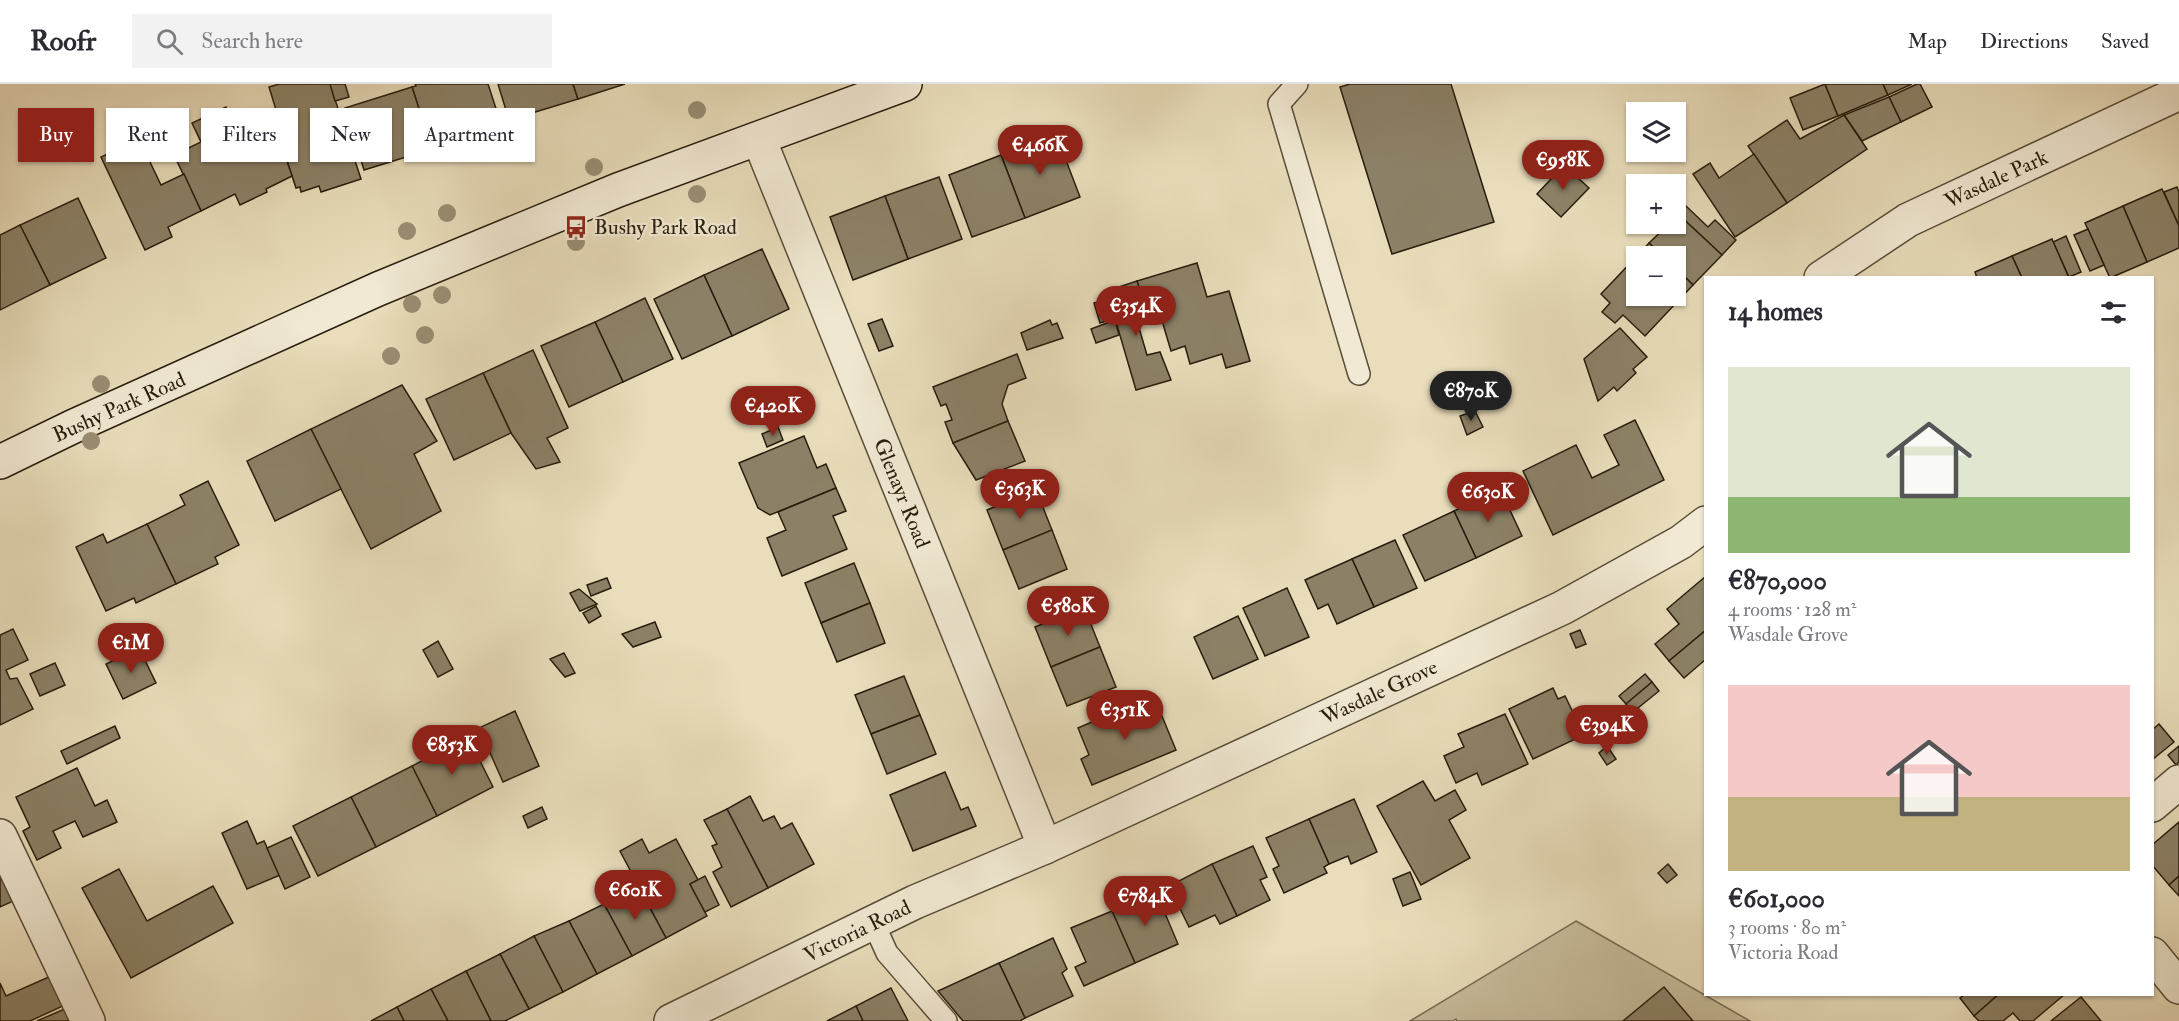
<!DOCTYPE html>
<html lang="en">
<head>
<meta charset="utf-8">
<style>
  body { margin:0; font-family:"IM FELL Double Pica",serif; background:#f2f2f3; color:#2b2b33; height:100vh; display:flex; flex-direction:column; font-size:22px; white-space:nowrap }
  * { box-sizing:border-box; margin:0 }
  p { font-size:20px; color:#7c7c81 }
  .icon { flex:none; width:33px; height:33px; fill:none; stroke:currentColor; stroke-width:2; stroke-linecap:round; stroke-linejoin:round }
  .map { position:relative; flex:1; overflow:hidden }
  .sheet { position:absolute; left:1704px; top:192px; width:450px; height:720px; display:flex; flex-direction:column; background:#fff; border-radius:0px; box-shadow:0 2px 4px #0004 }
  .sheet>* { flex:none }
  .banner { position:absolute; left:18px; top:24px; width:570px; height:54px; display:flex; gap:12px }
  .buttons { position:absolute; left:1626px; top:18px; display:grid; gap:12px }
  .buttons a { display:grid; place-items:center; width:60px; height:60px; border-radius:0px; background:#fff; box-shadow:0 2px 4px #0004; font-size:30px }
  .price { position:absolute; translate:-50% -51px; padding:0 14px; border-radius:21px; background:#8f2418; color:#fff; font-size:20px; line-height:39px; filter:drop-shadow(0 2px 3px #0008) }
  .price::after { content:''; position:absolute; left:50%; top:36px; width:18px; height:14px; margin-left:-9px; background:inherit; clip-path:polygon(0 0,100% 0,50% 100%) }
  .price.selected { background:#222; color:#fff }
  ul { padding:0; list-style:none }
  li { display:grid; align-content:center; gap:12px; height:318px; padding:0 24px }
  li span { display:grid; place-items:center; height:186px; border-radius:0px; color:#555 }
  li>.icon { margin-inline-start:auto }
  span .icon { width:108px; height:108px; fill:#fffc; stroke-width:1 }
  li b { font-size:26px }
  h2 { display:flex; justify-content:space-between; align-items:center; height:72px; padding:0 24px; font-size:26px }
  .chip { padding:0 21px; border-radius:0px; background:#fff; box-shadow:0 2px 4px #0004; font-size:21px; line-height:54px }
  .chip.selected { background:#8f2418; color:#fff }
  header { display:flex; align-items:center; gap:36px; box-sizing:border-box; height:84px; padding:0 30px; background:#fff; border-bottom:2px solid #e1e1e2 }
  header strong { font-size:28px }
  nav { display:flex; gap:33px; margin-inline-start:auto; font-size:21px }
  .search { width:420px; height:54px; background:#f2f2f3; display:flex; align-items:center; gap:15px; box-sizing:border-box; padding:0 21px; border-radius:0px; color:#7c7c81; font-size:22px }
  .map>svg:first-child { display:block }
  .green { fill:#c8bc9d; stroke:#786c55; stroke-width:1.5 }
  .building { fill:#8c8167; stroke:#281d0d; stroke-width:1.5 }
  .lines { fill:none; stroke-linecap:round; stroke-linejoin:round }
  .lane-casing { stroke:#584d38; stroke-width:24 }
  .street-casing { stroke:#584d38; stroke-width:36 }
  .secondary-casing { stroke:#281d0d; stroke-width:36 }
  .lane { stroke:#f1e9d3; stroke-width:21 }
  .street { stroke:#f1e9d3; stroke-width:33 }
  .secondary { stroke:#f1e9d3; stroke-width:33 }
  .tree { fill:#998e73 }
  .labels { text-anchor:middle; stroke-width:4.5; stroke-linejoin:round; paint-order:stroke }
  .street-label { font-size:21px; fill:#281d0d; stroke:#f1e9d3 }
  .poi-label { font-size:21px; fill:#281d0d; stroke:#f1e9d3; text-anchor:start }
</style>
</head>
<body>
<header>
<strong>Roofr</strong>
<div class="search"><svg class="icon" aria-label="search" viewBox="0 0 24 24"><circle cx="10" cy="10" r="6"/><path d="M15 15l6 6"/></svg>Search here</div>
<nav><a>Map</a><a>Directions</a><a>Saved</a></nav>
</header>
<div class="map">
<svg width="2179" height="937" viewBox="0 0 2179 937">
  <rect width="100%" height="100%" fill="#e9ddbb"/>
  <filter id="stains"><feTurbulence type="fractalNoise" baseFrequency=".00333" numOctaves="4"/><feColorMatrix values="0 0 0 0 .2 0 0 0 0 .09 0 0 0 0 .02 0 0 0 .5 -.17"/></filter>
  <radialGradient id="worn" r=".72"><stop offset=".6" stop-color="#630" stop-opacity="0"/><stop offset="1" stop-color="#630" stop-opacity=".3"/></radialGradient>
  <path class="green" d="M1576 837 1750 937H1457L1456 935 1453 937H1410Z"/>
  <g class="building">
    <path d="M279 0H330L361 95 321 108 319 102 301 108 300 103 296 104 275 40 280 39 269 3Z"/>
    <path d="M330 0H345L349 13 335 17Z"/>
    <path d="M415 0H488L502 43 432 65 412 3 416 2Z"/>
    <path d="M498 0H573L578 15 509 36Z"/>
    <path d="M573 0H625L578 15Z"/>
    <path d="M1350 0H1451L1494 138 1392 170 1340 3Z"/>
    <path d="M1825 0 1838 32 1803 46 1790 14Z"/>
    <path d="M1825 0H1883L1888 11 1838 32Z"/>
    <path d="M1883 0H1912L1888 11Z"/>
    <path d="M1917 0H1920L1932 23 1901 38 1889 13Z"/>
    <path d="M412 3 432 65 364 86 345 24Z"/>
    <path d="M1889 13 1901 38 1862 57 1844 31Z"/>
    <path d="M226 23 246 63 277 48 292 92 266 105 267 108 240 121 235 110 201 127 174 71 201 58 192 39Z"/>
    <path d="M1844 31 1867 65 1787 119 1748 62 1787 36 1800 55Z"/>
    <path d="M1056 50 1080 113 1025 134 1001 71Z"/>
    <path d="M139 55 161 101 184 90 201 127 168 143 172 153 145 166 101 73Z"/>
    <path d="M1754 70 1787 119 1735 153 1693 90 1710 79 1719 94Z"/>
    <path d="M1001 71 1025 134 972 153 949 91Z"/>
    <path d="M1564 81 1589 104 1561 133 1537 110Z"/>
    <path d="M939 93 962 155 908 175 885 112Z"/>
    <path d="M2177 103 2179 108V142L2164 108Z"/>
    <path d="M2162 105 2179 142V164L2147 178 2123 122Z"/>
    <path d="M885 112 908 175 853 196 830 133Z"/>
    <path d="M78 114 106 174 50 201 20 141Z"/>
    <path d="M1686 122 1708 143 1715 136 1736 156 1722 171 1678 130Z"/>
    <path d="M2123 122 2147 178 2110 194 2085 139Z"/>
    <path d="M1678 130 1722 171 1693 201 1676 184V172H1663L1649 159 1669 140H1676V133Z"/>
    <path d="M20 141 50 201 0 226V151Z"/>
    <path d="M2088 145 2104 181 2090 187 2074 151Z"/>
    <path d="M2066 152 2081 188 2069 193 2053 158Z"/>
    <path d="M2052 155 2069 194H2022L2012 172Z"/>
    <path d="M1649 159 1663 172H1637Z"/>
    <path d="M762 165 789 225 732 252 704 191Z"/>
    <path d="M2012 172 2022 194H1977L1975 188Z"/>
    <path d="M1636 173V212H1676V184L1693 201 1645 252 1623 231 1615 239 1602 228 1610 219 1601 210Z"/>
    <path d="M1197 179 1207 213 1229 207 1250 277 1226 284 1222 270 1190 280 1185 262 1171 267 1160 230 1148 233 1137 197Z"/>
    <path d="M704 191 732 252 682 275 654 215Z"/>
    <path d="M1137 197 1148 233 1137 237 1147 271 1160 268 1171 296 1136 306 1107 207Z"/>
    <path d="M645 214 673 275 623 298 595 238Z"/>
    <path d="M1109 215 1115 234 1100 239 1094 219Z"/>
    <path d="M882 235 893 262 879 267 868 240Z"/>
    <path d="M1050 236 1052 241 1057 239 1063 254 1027 266 1021 249Z"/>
    <path d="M1115 236 1119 251 1096 259 1091 245Z"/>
    <path d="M595 238 623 298 569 323 541 262Z"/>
    <path d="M1620 244 1647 273 1633 285 1636 289 1617 307 1614 303 1598 317 1584 275Z"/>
    <path d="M533 266 568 344 547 354 560 378 536 385 511 349 483 289Z"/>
    <path d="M1017 270 1026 294 1008 301 1002 320 1008 337 953 359 945 338 952 336 946 320 941 322 933 303Z"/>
    <path d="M483 289 511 349 454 376 426 315Z"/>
    <path d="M402 301 437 357 414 370 441 427 371 465 311 345Z"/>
    <path d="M1475 327 1483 343 1467 351 1460 332Z"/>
    <path d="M1635 336 1664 396 1553 451 1523 387 1576 361 1592 394 1619 381 1604 351Z"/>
    <path d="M1008 337 1025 377 976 396 953 359Z"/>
    <path d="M778 343 783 356 767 363 762 350Z"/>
    <path d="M311 345 341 405 275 437 247 377Z"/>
    <path d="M804 352 817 384 826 380 836 404 770 431 758 424 739 379Z"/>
    <path d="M208 397 239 461 215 473 218 480 176 500 147 440 185 421 180 411Z"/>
    <path d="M836 404 846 427 833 432 847 465 782 492 767 454 786 446 778 428Z"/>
    <path d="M1500 405 1522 452 1476 474 1454 427Z"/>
    <path d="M1036 406 1052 446 1003 466 987 426Z"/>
    <path d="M1454 427 1476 474 1425 497 1403 451Z"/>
    <path d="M147 440 176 500 136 519 134 514 106 527 76 463 103 450 107 459Z"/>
    <path d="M1052 446 1067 485 1019 505 1003 466Z"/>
    <path d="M1395 456 1417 504 1374 523 1352 475Z"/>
    <path d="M1352 475 1374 523 1337 540 1328 520 1318 525 1305 496Z"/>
    <path d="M854 479 870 519 821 539 805 499Z"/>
    <path d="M1706 492V546L1669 577 1655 560 1679 540 1667 525Z"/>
    <path d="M607 494 611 504 591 512 587 501Z"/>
    <path d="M1287 504 1309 553 1265 572 1243 524Z"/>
    <path d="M579 505 597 520 580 527 570 509Z"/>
    <path d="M870 519 885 559 837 578 821 539Z"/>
    <path d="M596 522 601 532 589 539 583 529Z"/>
    <path d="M1084 523 1100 563 1051 583 1035 543Z"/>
    <path d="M1238 532 1258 575 1213 595 1194 553Z"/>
    <path d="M655 538 661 553 633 563 622 550Z"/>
    <path d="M13 545 28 576 6 586 10 595 17 594 33 625 0 641V551Z"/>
    <path d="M1580 546 1586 560 1576 564 1570 550Z"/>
    <path d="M1706 546V575L1684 594 1669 577Z"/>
    <path d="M438 557 453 585 438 593 423 566Z"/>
    <path d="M1100 563 1116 603 1067 622 1051 583Z"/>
    <path d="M139 564 156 599 123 615 106 580Z"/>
    <path d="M564 569 575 589 565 593 550 575Z"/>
    <path d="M55 579 65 601 40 612 30 590Z"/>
    <path d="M1645 590 1652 598 1626 620 1619 612Z"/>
    <path d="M904 592 920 631 871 650 855 611Z"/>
    <path d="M1652 598 1659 607 1633 628 1626 620Z"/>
    <path d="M1553 604 1558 615 1565 612 1584 651 1533 675 1509 625Z"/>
    <path d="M1139 618 1142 626 1157 620 1176 666 1092 701 1081 675 1089 671 1078 644Z"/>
    <path d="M515 627 539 682 503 698 479 644Z"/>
    <path d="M1505 630 1528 680 1482 701 1477 689 1456 699 1444 672 1464 663 1458 650Z"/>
    <path d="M920 631 936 670 887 690 871 650Z"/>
    <path d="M2159 640 2174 658 2152 676V646Z"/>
    <path d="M115 642 120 654 67 680 61 667Z"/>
    <path d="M468 653 493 703 437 732 412 682Z"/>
    <path d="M1607 662 1616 675 1607 681 1599 669Z"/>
    <path d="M2179 662V678L2176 681 2168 671Z"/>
    <path d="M412 682 437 732 376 763 351 713Z"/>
    <path d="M77 684 95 722 107 716 117 738 83 753 75 737 53 747 61 764 37 776 23 747 30 743 16 713Z"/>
    <path d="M945 688 961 726 968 723 976 742 913 767 890 711Z"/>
    <path d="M1423 697 1435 717 1455 706 1466 726 1449 736 1470 774 1421 801 1377 722Z"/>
    <path d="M750 712 763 737 774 732 781 745 792 739 814 780 768 804 727 725Z"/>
    <path d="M351 713 376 763 318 792 293 742Z"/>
    <path d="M1354 715 1377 768 1351 780 1348 772 1329 780 1309 735Z"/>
    <path d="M542 723 547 735 528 744 523 732Z"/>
    <path d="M727 725 768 804 731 823 713 788 722 783 712 762 717 760 704 736Z"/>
    <path d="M1309 735 1329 780 1324 783 1327 789 1284 809 1273 785 1279 782 1266 754Z"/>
    <path d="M247 737 257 760 264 757 280 791 247 805 222 749Z"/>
    <path d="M2179 738V792L2169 801 2152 781V761Z"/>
    <path d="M291 753 310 793 285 805 267 764Z"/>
    <path d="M642 755 649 769 676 755 698 796 690 800 707 832 666 854 620 767Z"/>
    <path d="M1253 762 1267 793 1260 796 1270 816 1237 832 1212 780Z"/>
    <path d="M1212 780 1237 832 1220 840 1215 831 1189 843 1169 802Z"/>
    <path d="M1668 780 1677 791 1667 799 1658 789Z"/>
    <path d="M119 785 147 837 213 802 233 839 131 894 82 804Z"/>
    <path d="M1410 788 1421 815 1403 822 1393 795Z"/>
    <path d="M9 790 20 814 0 823V794Z"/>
    <path d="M705 792 719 821 705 828 690 800Z"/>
    <path d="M2179 792V812L2169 801Z"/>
    <path d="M638 802 666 854 632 872 604 820Z"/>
    <path d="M1156 808 1178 860 1135 879 1112 827Z"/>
    <path d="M604 820 632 872 597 890 569 837Z"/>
    <path d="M1112 827 1135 879 1084 902 1075 883 1086 878 1071 844Z"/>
    <path d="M569 837 597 890 563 908 534 852Z"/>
    <path d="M534 852 563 908 529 925 500 870Z"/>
    <path d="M1053 854 1067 885 1062 889 1073 912 1025 934 999 879Z"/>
    <path d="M500 870 529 925 505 937H491L466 887Z"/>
    <path d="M999 879 1025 934 1020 937H963L938 907Z"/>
    <path d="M466 887 491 937H448L431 905Z"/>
    <path d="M51 892 65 921 30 937H0V899L6 912Z"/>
    <path d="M1664 903 1693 937H1623Z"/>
    <path d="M891 904 908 937H863L856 922Z"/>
    <path d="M431 905 448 937H404L397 923Z"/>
    <path d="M1965 910H1999L1974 932 1960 914Z"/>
    <path d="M1999 910H2065L2033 937H2020L2013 929 2003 937H1979L1974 932Z"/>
    <path d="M2081 913 2101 937H2051Z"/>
    <path d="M856 922 863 937H827Z"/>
    <path d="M397 923 404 937H371Z"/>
    <path d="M67 924 72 935 67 937H37Z"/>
  </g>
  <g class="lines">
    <g class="lane-casing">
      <g id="lane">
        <path d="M1297 0 1279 20 1359 290"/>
        <path d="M873 838 887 869 946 937"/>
      </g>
    </g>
    <g class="street-casing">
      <g id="street">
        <path d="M759 55 1045 763"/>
        <path d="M1821 194 1908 136 2179 9"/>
        <path d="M2152 721 2179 698"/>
        <path d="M0 752 88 937"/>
        <path d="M2152 870 2179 903"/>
        <path d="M671 937 915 818 1045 763 1562 524 1681 458 1706 439"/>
      </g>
    </g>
    <g class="secondary-casing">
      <path id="secondary" d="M0 378 72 343 378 205 618 106 905 0"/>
    </g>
    <use href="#lane" class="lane"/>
    <use href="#street" class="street"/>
    <use href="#secondary" class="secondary"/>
  </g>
  <g class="tree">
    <circle cx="697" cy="26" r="9"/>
    <circle cx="594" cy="83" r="9"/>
    <circle cx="697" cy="110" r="9"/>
    <circle cx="447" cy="129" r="9"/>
    <circle cx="407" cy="147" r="9"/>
    <circle cx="576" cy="158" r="9"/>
    <circle cx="442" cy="211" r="9"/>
    <circle cx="412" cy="220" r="9"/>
    <circle cx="425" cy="251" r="9"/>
    <circle cx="391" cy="272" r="9"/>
    <circle cx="101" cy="300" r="9"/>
    <circle cx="91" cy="357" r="9"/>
  </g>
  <defs>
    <g id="bus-bare" transform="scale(1.8)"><path d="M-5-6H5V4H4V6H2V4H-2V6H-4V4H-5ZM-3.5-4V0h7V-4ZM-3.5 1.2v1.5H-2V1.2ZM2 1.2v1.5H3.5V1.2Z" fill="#8f2418" stroke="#f1e9d3" stroke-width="2.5" paint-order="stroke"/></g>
  </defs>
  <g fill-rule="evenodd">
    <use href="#bus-bare" x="576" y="143"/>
  </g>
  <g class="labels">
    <g class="street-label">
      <text transform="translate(1996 95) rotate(-25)" y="7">Wasdale Park</text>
      <text transform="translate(119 323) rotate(-24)" y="7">Bushy Park Road</text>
      <text transform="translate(902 409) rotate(68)" y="7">Glenayr Road</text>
      <text transform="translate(1379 608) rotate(-25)" y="7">Wasdale Grove</text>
      <text transform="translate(857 847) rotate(-26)" y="7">Victoria Road</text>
    </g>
    <g class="poi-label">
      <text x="594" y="150">Bushy Park Road</text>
    </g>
  </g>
  <rect width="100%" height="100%" filter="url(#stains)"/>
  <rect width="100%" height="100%" fill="url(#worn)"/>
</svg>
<div class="buttons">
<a><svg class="icon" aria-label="layers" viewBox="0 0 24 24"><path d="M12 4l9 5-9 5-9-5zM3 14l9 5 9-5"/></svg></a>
<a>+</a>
<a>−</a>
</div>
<b class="price" style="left:1040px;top:92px">€466K</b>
<b class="price" style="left:1563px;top:107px">€958K</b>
<b class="price" style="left:1136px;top:253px">€354K</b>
<b class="price selected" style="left:1471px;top:338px">€870K</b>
<b class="price" style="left:773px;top:353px">€420K</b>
<b class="price" style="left:1020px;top:436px">€363K</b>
<b class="price" style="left:1488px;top:439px">€630K</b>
<b class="price" style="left:1068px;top:553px">€580K</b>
<b class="price" style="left:131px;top:590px">€1M</b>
<b class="price" style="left:1125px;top:657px">€351K</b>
<b class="price" style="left:1607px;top:672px">€394K</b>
<b class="price" style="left:452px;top:692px">€853K</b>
<b class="price" style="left:635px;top:837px">€601K</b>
<b class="price" style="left:1145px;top:843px">€784K</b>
<div class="banner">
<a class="chip selected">Buy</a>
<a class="chip">Rent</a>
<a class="chip">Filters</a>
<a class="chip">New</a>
<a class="chip">Apartment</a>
</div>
<section class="sheet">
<h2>14 homes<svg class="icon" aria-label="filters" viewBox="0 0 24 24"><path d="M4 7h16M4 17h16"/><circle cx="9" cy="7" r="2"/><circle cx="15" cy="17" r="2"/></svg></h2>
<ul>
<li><span style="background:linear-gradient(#dfe7d0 70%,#8fb573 0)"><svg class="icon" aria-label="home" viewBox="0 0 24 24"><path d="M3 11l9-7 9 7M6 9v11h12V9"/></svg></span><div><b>€870,000</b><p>4 rooms · 128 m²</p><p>Wasdale Grove</p></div></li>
<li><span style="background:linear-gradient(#f6c9c9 60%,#c2b280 0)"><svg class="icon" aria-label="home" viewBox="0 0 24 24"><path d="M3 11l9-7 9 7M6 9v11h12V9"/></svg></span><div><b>€601,000</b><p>3 rooms · 80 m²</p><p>Victoria Road</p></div></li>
</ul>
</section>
</div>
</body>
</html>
